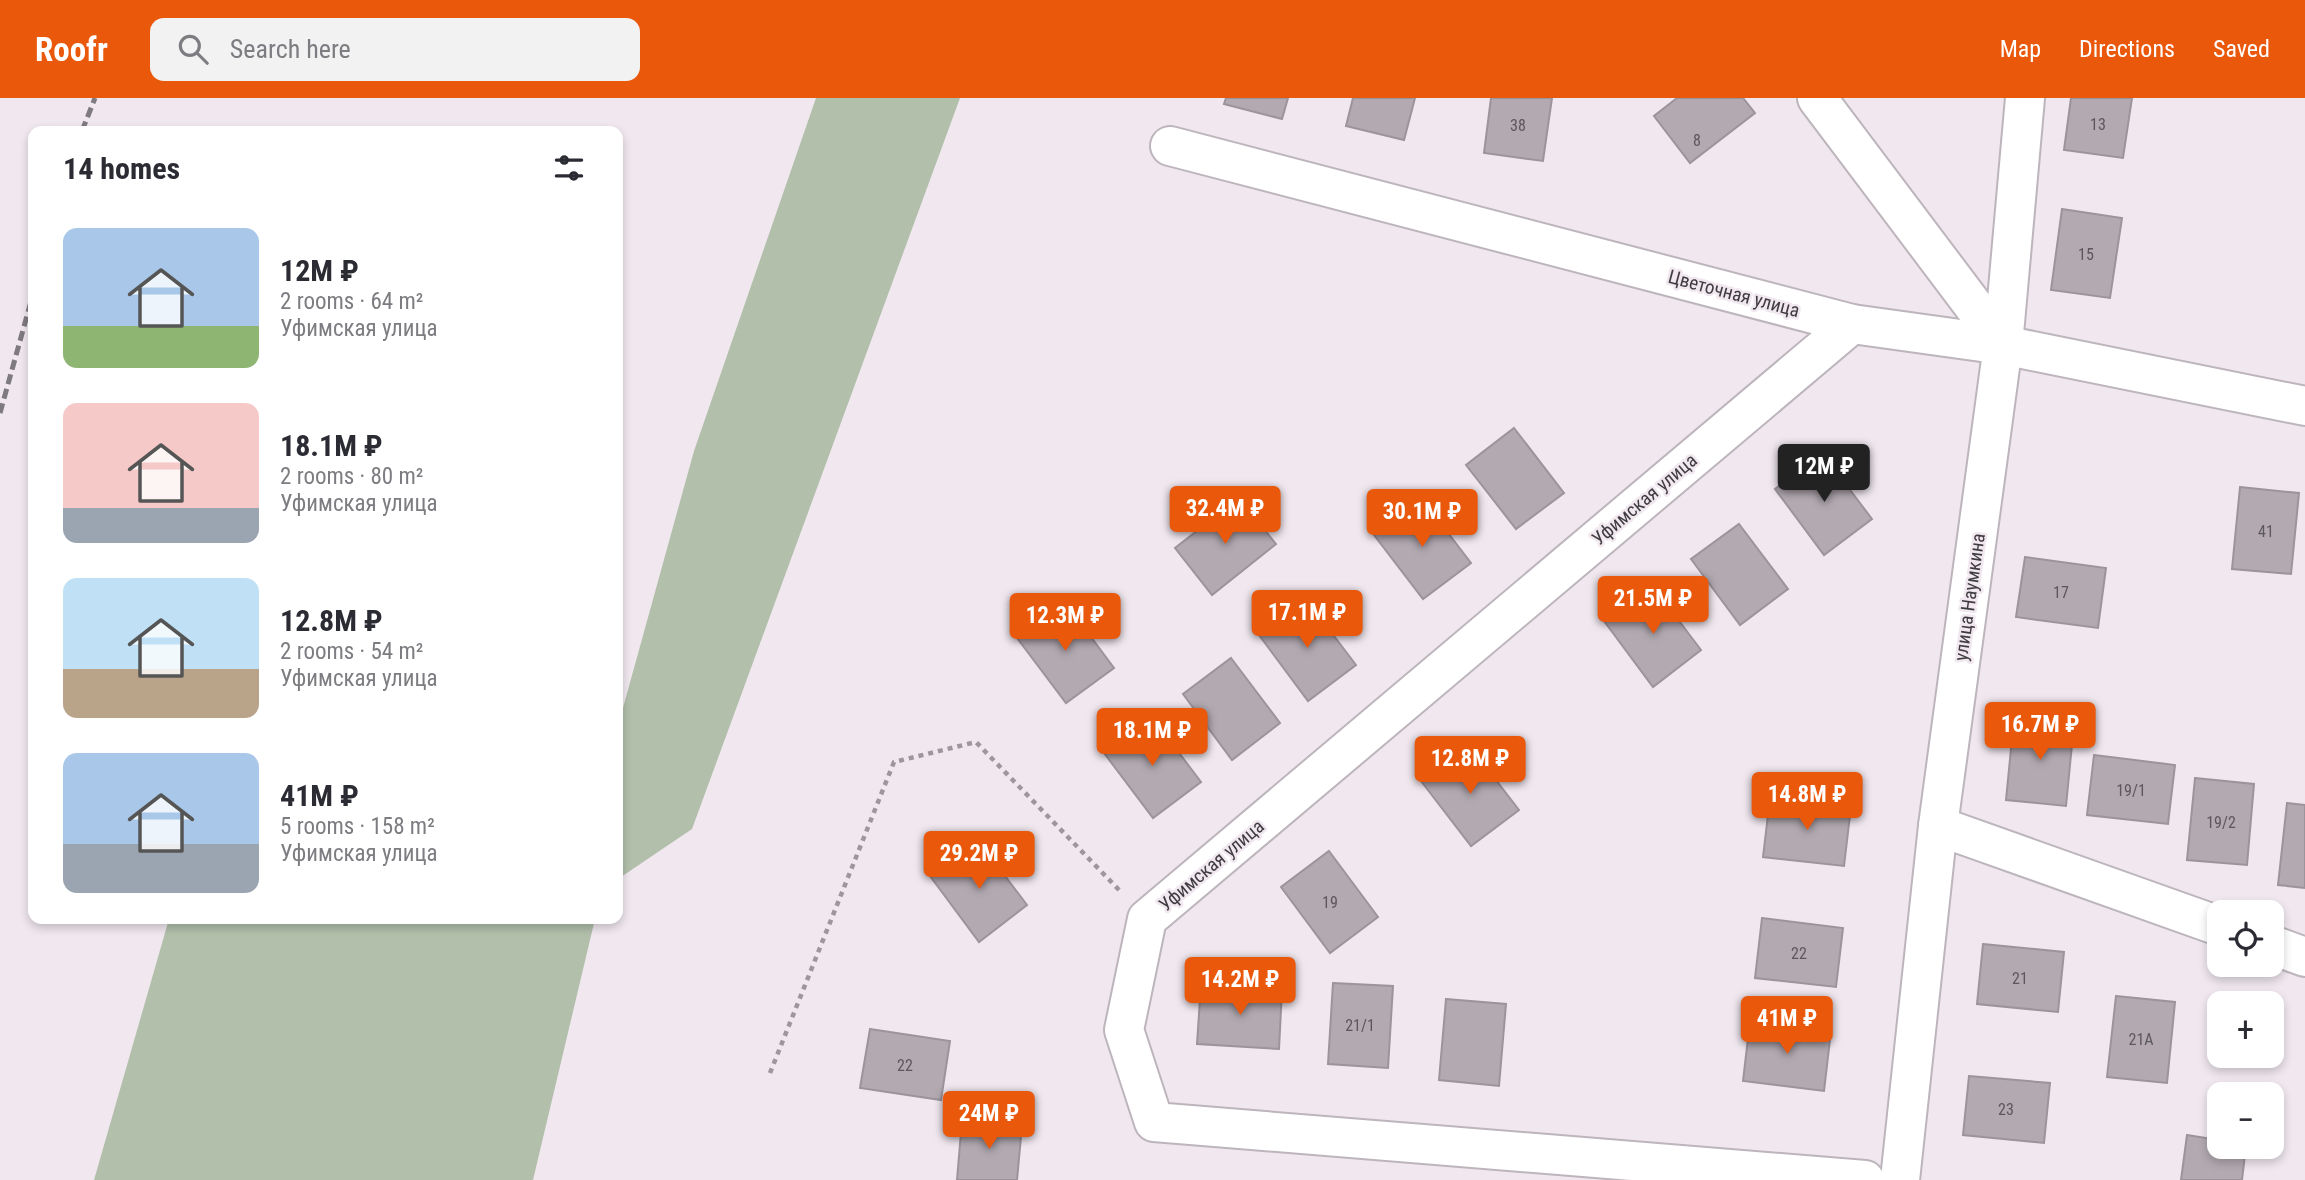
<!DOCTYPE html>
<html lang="en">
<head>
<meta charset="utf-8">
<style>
  body { margin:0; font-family:"Roboto Condensed",sans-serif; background:#f2f2f3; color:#2b2b33; height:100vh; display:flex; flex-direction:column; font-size:26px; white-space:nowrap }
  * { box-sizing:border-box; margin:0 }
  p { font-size:23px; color:#7c7c81 }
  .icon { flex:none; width:38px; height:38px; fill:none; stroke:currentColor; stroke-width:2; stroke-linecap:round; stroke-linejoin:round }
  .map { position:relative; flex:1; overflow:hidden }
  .sheet { position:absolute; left:28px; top:28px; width:595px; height:798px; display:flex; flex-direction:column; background:#fff; border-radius:14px; box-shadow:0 4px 10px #0003 }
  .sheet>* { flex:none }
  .fabs { position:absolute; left:2207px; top:802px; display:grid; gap:14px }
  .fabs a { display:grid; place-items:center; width:77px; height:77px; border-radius:14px; background:#fff; box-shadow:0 4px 10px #0003; font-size:35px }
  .price { position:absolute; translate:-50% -60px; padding:0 16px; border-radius:7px; background:#ea580c; color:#fff; font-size:23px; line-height:46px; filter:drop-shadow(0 2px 4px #0008) }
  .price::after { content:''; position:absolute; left:50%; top:42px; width:21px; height:16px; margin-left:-10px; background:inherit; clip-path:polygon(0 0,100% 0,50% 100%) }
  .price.selected { background:#222; color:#fff }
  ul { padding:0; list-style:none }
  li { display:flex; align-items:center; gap:21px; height:175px; padding:0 35px }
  li span { display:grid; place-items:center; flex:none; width:196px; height:140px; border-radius:14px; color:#555 }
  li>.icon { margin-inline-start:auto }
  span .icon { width:84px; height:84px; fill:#fffc; stroke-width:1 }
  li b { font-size:30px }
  h2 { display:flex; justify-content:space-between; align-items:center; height:84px; padding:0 35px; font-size:30px }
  header { display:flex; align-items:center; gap:42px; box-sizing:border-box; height:98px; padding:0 35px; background:#ea580c; color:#fff }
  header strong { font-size:33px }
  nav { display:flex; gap:38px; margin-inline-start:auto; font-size:24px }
  .search { width:490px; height:63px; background:#f2f2f3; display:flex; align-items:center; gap:18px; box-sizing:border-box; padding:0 24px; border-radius:14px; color:#7c7c81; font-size:26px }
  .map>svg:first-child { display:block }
  .green { fill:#b1bfab }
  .building { fill:#b2a9b1; stroke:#9c949b; stroke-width:2 }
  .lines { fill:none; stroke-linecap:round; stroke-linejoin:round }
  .minor-casing { stroke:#bdb5bc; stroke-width:42 }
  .path { stroke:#9d979d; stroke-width:4.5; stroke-dasharray:5 5; stroke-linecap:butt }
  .minor { stroke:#fff; stroke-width:38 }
  .rail { stroke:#7f7a7f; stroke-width:5; stroke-dasharray:10 5; stroke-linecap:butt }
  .labels { text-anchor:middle; stroke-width:5; stroke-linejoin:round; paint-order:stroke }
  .number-label { font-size:16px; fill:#5c575c }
  .street-label { font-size:19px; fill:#3f3c3f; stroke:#f0e7ef }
</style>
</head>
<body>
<header>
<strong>Roofr</strong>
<div class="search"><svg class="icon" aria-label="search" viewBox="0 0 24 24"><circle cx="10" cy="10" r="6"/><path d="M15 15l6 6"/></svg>Search here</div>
<nav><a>Map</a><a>Directions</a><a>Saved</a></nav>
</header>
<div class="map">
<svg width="2305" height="1082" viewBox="0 0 2305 1082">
  <rect width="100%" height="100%" fill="#f0e7ef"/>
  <g class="green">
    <path d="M816 0H960L692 731 618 781V628L694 353Z"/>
    <path d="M169 821H595L533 1082H94Z"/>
  </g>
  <g class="building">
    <path d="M1226 0H1288L1282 21 1224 6Z"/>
    <path d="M1353 0H1415L1404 42 1346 28Z"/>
    <path d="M1491 0H1552L1543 63 1484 55Z"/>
    <path d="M1677 0H1743L1755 15 1690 65 1654 18Z"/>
    <path d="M2071 0H2132L2123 60 2064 52Z"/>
    <path d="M2062 111 2122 120 2110 200 2051 192Z"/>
    <path d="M1514 330 1564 395 1516 431 1466 367Z"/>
    <path d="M1823 356 1872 421 1824 457 1775 391Z"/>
    <path d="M2240 389 2299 395 2291 476 2232 471Z"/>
    <path d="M1239 400 1276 446 1212 497 1175 450Z"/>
    <path d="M1422 401 1471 465 1423 501 1374 437Z"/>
    <path d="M1739 426 1788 491 1740 527 1691 461Z"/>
    <path d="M2025 459 2106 470 2098 530 2016 519Z"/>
    <path d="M1652 487 1701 552 1653 589 1604 523Z"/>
    <path d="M1306 501 1356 567 1308 603 1259 537Z"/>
    <path d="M1065 504 1114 570 1066 605 1017 540Z"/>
    <path d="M1231 560 1280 625 1232 662 1183 596Z"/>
    <path d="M1152 619 1201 684 1153 720 1104 655Z"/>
    <path d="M2014 620 2074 626 2066 708 2006 702Z"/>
    <path d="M1469 647 1519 712 1471 748 1421 683Z"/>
    <path d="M2094 657 2175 667 2168 726 2087 717Z"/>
    <path d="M2195 680 2254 686 2247 767 2187 762Z"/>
    <path d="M1770 700 1851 709 1844 768 1763 759Z"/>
    <path d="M2287 705 2305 707V790L2278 787Z"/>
    <path d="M978 742 1027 807 979 844 930 778Z"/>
    <path d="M1329 753 1378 819 1330 855 1281 789Z"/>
    <path d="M1762 820 1843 830 1836 889 1755 880Z"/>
    <path d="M1983 846 2064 854 2058 914 1977 906Z"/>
    <path d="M1333 885 1393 888 1388 970 1328 966Z"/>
    <path d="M1201 886 1282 892 1279 951 1197 946Z"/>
    <path d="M2116 898 2175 904 2167 985 2107 979Z"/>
    <path d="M1446 901 1506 906 1499 988 1439 982Z"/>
    <path d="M1750 923 1831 933 1824 993 1743 983Z"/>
    <path d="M870 931 950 943 941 1002 860 990Z"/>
    <path d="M1969 978 2050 985 2044 1045 1963 1037Z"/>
    <path d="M962 1022 1022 1028 1017 1082H957Z"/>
    <path d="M2187 1037 2219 1042V1048H2246L2242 1082H2181Z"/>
  </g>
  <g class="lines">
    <g class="minor-casing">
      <g id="minor">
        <path d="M1817 0 2003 247"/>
        <path d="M1170 48 1852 226 2003 247 2305 308"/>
        <path d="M1852 226 1147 821 1124 932 1154 1024 1865 1082"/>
        <path d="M1938 728 2219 828"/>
        <path d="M2272 847 2305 859"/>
        <path d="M1900 1082 1938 728 2003 247 2025 0"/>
      </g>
    </g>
    <path class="path" d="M770 975 894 664 976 644 1122 795"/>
    <use href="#minor" class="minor"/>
    <g class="rail">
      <path d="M82 33 95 0"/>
      <path d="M0 315 33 196"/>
    </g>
  </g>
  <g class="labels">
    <g class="number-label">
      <text x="2098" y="32">13</text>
      <text x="1518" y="33">38</text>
      <text x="1697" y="48">8</text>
      <text x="2086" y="162">15</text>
      <text x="2266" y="439">41</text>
      <text x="2061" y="500">17</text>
      <text x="2131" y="698">19/1</text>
      <text x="2221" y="730">19/2</text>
      <text x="1330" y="810">19</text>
      <text x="1799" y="861">22</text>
      <text x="2020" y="886">21</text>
      <text x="1360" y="933">21/1</text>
      <text x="2141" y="947">21А</text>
      <text x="905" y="973">22</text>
      <text x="2006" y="1017">23</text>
    </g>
    <g class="street-label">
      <text transform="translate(1734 195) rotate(15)" y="7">Цветочная улица</text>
      <text transform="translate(1644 401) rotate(-40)" y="7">Уфимская улица</text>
      <text transform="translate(1969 499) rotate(-82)" y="7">улица Наумкина</text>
      <text transform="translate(1211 767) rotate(-40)" y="7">Уфимская улица</text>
    </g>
  </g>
</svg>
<div class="fabs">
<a><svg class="icon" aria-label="locate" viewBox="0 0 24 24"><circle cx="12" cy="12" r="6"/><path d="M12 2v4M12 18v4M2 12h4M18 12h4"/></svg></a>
<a>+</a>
<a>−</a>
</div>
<b class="price selected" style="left:1824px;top:406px">12M ₽</b>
<b class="price" style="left:1225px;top:448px">32.4M ₽</b>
<b class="price" style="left:1422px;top:451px">30.1M ₽</b>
<b class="price" style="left:1653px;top:538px">21.5M ₽</b>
<b class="price" style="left:1307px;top:552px">17.1M ₽</b>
<b class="price" style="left:1065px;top:555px">12.3M ₽</b>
<b class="price" style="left:2040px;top:664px">16.7M ₽</b>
<b class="price" style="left:1152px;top:670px">18.1M ₽</b>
<b class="price" style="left:1470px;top:698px">12.8M ₽</b>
<b class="price" style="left:1807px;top:734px">14.8M ₽</b>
<b class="price" style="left:979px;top:793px">29.2M ₽</b>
<b class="price" style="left:1240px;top:919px">14.2M ₽</b>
<b class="price" style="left:1787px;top:958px">41M ₽</b>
<b class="price" style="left:989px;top:1053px">24M ₽</b>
<section class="sheet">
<h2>14 homes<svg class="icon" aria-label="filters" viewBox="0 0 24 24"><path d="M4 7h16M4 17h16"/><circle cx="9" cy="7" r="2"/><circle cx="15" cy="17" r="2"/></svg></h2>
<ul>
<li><span style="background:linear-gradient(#a9c7e8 70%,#8fb573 0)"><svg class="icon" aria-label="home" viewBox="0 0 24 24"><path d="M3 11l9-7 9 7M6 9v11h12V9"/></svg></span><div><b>12M ₽</b><p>2 rooms · 64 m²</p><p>Уфимская улица</p></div></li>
<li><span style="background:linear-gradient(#f6c9c9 75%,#9aa5b1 0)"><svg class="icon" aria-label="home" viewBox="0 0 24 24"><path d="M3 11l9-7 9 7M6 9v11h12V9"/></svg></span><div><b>18.1M ₽</b><p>2 rooms · 80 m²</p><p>Уфимская улица</p></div></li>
<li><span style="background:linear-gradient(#bfe0f5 65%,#b9a48a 0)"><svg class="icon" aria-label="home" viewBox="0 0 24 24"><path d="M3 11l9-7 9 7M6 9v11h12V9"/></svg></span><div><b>12.8M ₽</b><p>2 rooms · 54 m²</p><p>Уфимская улица</p></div></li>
<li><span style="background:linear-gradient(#a9c7e8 65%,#9aa5b1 0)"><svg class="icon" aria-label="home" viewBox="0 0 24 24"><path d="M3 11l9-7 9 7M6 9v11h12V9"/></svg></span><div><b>41M ₽</b><p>5 rooms · 158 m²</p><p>Уфимская улица</p></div></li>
</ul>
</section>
</div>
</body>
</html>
